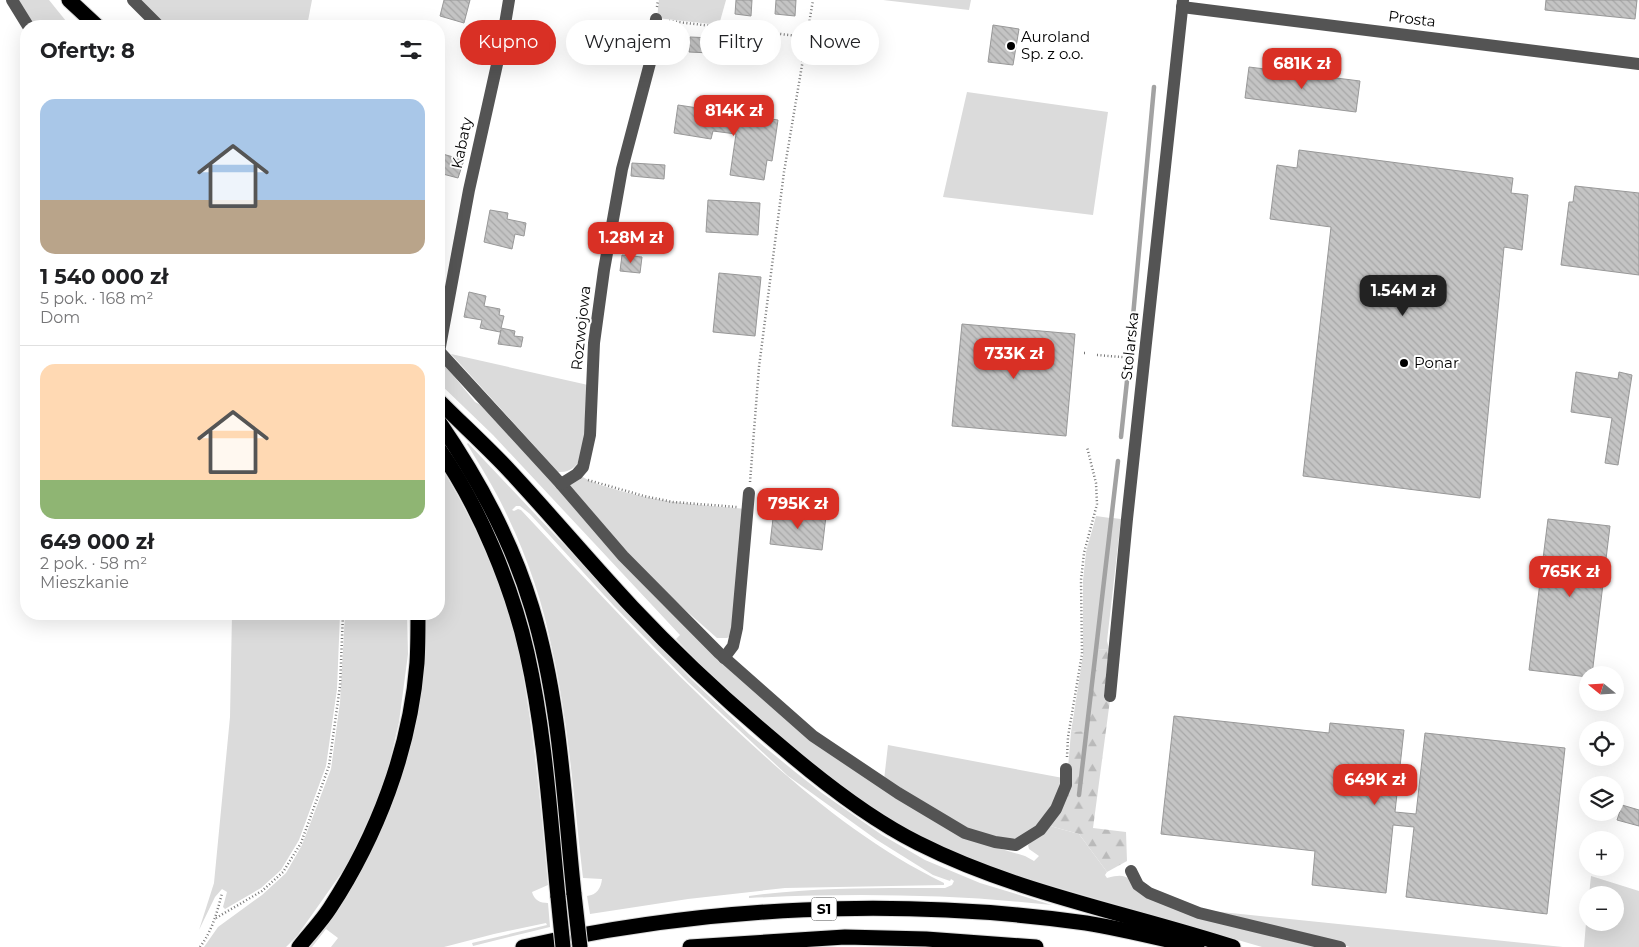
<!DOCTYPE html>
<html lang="pl">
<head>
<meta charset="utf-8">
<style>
  body { margin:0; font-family:Montserrat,sans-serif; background:#f2f2f2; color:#202124; height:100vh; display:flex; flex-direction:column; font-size:19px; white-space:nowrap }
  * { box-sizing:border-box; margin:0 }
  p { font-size:16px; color:#757577 }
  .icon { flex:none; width:28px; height:28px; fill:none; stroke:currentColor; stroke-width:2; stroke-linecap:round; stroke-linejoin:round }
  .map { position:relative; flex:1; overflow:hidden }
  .side { position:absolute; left:20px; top:20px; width:425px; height:600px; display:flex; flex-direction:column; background:#fff; border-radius:20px; box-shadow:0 5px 20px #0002 }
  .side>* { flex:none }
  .hud { position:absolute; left:460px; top:20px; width:475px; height:45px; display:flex; gap:10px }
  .needle { width:32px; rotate:288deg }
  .buttons { position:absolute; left:1579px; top:666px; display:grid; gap:10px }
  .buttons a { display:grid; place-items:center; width:45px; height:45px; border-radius:50%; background:#fff; box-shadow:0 5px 20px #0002; font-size:25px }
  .price { position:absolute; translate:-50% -42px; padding:0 11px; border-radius:10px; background:#d93025; color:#fff; font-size:16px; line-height:32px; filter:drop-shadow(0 1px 2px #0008) }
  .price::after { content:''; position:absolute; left:50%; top:30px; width:15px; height:11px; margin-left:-8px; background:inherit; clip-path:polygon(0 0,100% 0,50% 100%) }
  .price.on { background:#222; color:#fff }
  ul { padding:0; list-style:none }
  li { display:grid; align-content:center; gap:10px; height:265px; padding:0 20px }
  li+li { border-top:1px solid #e0e0e0 }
  li span { display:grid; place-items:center; height:155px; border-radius:15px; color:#555 }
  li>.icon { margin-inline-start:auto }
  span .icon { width:90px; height:90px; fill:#fffc; stroke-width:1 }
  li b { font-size:21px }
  h2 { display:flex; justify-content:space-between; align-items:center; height:60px; padding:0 20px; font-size:21px }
  .tag { padding:0 18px; border-radius:22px; background:#fff; box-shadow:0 5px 20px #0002; font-size:18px; line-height:45px }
  .tag.on { background:#d93025; color:#fff }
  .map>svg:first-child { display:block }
  .grass { fill:#dbdbdb }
  .forest { fill:url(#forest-firs) }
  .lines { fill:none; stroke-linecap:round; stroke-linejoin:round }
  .stream { stroke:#a2a2a2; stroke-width:4.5 }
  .building { fill:url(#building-back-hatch); stroke:#989898 }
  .highway-casing { stroke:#dbdbdb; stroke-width:17 }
  .path { stroke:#767676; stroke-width:2.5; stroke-dasharray:1 2.5; stroke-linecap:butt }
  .minor { stroke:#545454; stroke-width:12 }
  .highway { stroke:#000; stroke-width:15 }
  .highway-bridge-casing { stroke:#dbdbdb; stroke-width:17; stroke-linecap:butt }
  .highway-bridge { stroke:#000; stroke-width:15 }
  .poi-dot { fill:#000; stroke:#fff; stroke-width:2 }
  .labels { text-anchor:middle; stroke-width:4; stroke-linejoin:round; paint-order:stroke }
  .shield { fill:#fff; stroke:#4c4c4c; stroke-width:1 }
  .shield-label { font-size:14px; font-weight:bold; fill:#000 }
  .street-label { font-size:15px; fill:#000; stroke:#fff }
  .poi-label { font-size:15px; fill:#000; stroke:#fff; text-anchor:start }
</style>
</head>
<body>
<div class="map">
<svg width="1639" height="947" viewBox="0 0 1639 947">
  <defs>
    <pattern id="forest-firs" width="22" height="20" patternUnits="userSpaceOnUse" patternTransform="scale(1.25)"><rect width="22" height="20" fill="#dbdbdb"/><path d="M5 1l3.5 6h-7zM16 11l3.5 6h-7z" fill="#bababa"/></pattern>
    <pattern id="building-back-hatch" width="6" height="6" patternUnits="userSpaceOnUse" patternTransform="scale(1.25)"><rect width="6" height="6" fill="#c4c4c4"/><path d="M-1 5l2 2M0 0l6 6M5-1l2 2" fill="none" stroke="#a7a7a7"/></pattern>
  </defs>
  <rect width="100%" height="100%" fill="#fff"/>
  <g class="grass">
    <path d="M16 0H49L70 26H32Z"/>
    <path d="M133 0H312L307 26H159Z"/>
    <path d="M659 0H726L719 25 657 18Z"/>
    <path d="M883 0H971L969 10Z"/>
    <path d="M967 92 1108 112 1093 215 943 197Z"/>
    <path d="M451 354 588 385 582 458C575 467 570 473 558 472Z"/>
    <path d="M439 358 475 402 492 411 736 676 971 840 1025 856 1034 861 1039 856 1029 849 1028 845 1050 826 1079 834 1107 872 1105 875 1107 878C1125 873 1127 876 1139 889L1328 947H1262L973 863 922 839 859 798 800 755 712 677 676 639 680 635 493 435 439 383Z"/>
    <path d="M468 443 690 678 749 734 794 771 822 793 882 835 925 860 980 883 1052 905C951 894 850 893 749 898V896C814 887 880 888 945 888L952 885 954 881 951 879 950 881 933 875 877 840 788 776 688 682 614 606 530 514 520 506H516L512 510 514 511 518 509 521 510C591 585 660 660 735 729 798 788 866 845 944 883V885L785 888 688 899 590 914 587 896C597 895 601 888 602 879L583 878C574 802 569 725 552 649 543 603 527 556 506 513 495 489 481 467 467 444Z"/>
    <path d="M439 464C474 520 501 580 517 644 523 669 526 694 530 719 538 774 543 829 548 885L532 892C534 900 540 903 548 903L550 927 473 946 472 943 547 925 546 923 494 934 444 947H331L338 938 326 929 312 947H307L380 829 424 614H439Z"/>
    <path d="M581 476C594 484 607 487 621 491 662 503 703 505 746 509L732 635 727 638H717L649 578 569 486Z"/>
    <path d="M1096 516 1110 518 1085 731 1071 732 1083 655V580L1086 552Z"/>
    <path d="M1113 518 1121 519 1107 641 1109 649 1097 650Z"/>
    <path d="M232 614H340L337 689 326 766 299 840 281 870 261 888 225 909 223 907 227 892 222 889 215 897 199 930 214 883 230 717Z"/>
    <path d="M345 614H407L408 654 399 722 386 778 373 810 347 865 297 936 286 947H204L218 927 262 895 286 873 302 845 331 769 340 702Z"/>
    <path d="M888 745 1063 778 1062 788 1039 826 1022 837 1007 840 965 831 884 780Z"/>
    <path d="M1591 876 1639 891V947H1584L1587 911 1588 922H1615V895H1589Z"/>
    <path d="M1202 910 1563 947H1350Z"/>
  </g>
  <path class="forest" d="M1109 649 1104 699 1110 700 1093 828 1126 832 1127 861 1107 872 1079 834 1050 826 1068 768 1071 732 1085 731 1077 797H1079L1097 650Z"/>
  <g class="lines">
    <g class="stream">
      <path d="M1130 349 1154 87"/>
      <path d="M1121 437 1129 362"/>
      <path d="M1079 795 1118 461"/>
    </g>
  </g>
  <g class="building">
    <path d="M444 0H470L464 23 440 16Z"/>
    <path d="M736 0H752L751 16 735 14Z"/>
    <path d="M776 0H796L795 16 775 14Z"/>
    <path d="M1546 0H1637L1635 19 1545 10Z"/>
    <path d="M993 25 1019 29 1013 65 988 62Z"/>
    <path d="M690 37 712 38 711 53 689 52Z"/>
    <path d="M1249 67 1360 81 1356 112 1245 98Z"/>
    <path d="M678 105 778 120 772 161 767 160 764 180 730 175 736 134 713 131 711 139 674 133Z"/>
    <path d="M1299 150 1513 178 1511 193 1528 195 1522 250 1504 247 1480 498 1303 476 1331 227 1270 219 1277 165 1297 168Z"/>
    <path d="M439 153 464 160 458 178 439 173Z"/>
    <path d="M632 163 665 165 664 179 631 176Z"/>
    <path d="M1575 186 1639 193V275L1561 265 1569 202H1573Z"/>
    <path d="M708 200 760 203 758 235 706 232Z"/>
    <path d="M490 210 508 213 507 219 526 223 524 236 515 234 512 249 484 242Z"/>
    <path d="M622 255 642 257 640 273 620 271Z"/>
    <path d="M719 273 761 277 755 336 713 332Z"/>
    <path d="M469 292 486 296 484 306 500 309 499 315 504 316 501 328 515 331 514 336 523 337 521 347 498 344 501 330 500 332 480 328 482 320 464 317Z"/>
    <path d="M962 324 1075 334 1066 436 952 426Z"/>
    <path d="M1576 372 1618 379 1619 372 1632 375 1618 465 1605 463 1612 418 1571 412Z"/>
    <path d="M774 510 826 516 822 550 770 544Z"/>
    <path d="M1548 519 1610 526 1592 675H1588V677L1529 670Z"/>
    <path d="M1174 716 1329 733 1330 723 1404 730 1395 812 1416 814 1425 733 1565 748 1547 914 1406 897 1414 827 1393 825 1386 893 1312 885 1315 851 1161 834Z"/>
    <path d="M1622 805 1639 810V826L1617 820Z"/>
  </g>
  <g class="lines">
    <g class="highway-casing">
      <g id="highway">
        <path d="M69 0 97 26"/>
        <path d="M439 401C461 423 484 444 506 467 549 513 589 561 632 607 679 657 731 705 784 749 825 784 870 819 918 843 1017 893 1128 913 1233 947"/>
        <path d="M439 422C479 480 512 541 532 608 560 700 564 799 574 894"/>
        <path d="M439 449C479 506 512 586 527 653 545 733 550 816 558 897"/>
        <path d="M299 947C309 934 321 922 330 908 377 836 410 750 417 663 418 647 418 630 418 614"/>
        <path d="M523 947C707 906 899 897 1086 923 1123 929 1160 938 1197 947"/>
        <path d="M690 947 845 937 926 939 1036 947"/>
      </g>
    </g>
    <g class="path">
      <path d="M657 7 658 0"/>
      <path d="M669 21 806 37"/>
      <path d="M1084 353H1087"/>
      <path d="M1097 355 1133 358"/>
      <path d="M588 480 644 496 673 502 737 507"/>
      <path d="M750 482 759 367 784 172 813 0"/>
      <path d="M1067 757 1068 737 1082 654 1081 580 1084 553 1097 504 1096 483 1087 447"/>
      <path d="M216 918 262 891 283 872 301 843 329 766 340 686 343 614"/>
      <path d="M200 947C212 931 217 913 222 893"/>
    </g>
    <g class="minor">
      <path d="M12 0 28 26"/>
      <path d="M133 0 159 26"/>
      <path d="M1182 7 1639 64"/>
      <path d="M439 351 561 484 623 556 719 653 813 736 898 793 965 833 995 842 1016 845 1040 830 1056 809 1066 785V769"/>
      <path d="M439 352 469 190 502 42 509 0"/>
      <path d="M561 484 577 474 583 467 590 435 594 343 604 270 622 169 650 63 656 19"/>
      <path d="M724 658 733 646 737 628 749 493"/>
      <path d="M1110 696 1127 519 1183 0"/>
      <path d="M1131 871 1138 885 1149 893 1199 913 1340 947"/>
    </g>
    <use href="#highway" class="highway"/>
    <g class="highway-bridge-casing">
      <g id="highway-bridge">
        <path d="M574 894 580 947"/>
        <path d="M558 897 563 947"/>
      </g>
    </g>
    <use href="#highway-bridge" class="highway-bridge"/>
  </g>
  <g class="poi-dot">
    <circle cx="1011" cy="46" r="5"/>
    <circle cx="1404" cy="363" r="5"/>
  </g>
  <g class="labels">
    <rect class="shield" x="811.5" y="897.5" width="25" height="23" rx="4"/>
    <g class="shield-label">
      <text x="824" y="914">S1</text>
    </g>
    <g class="street-label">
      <text transform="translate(1412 19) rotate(7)" y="5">Prosta</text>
      <text transform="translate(462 143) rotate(-78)" y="5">Kabaty</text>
      <text transform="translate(581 328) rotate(-84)" y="5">Rozwojowa</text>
      <text transform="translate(1130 346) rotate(-84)" y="5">Stolarska</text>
    </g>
    <g class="poi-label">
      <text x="1021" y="42">Auroland<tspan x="1021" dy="17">Sp. z o.o.</tspan></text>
      <text x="1414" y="368">Ponar</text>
    </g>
  </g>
</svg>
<div class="buttons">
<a><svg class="needle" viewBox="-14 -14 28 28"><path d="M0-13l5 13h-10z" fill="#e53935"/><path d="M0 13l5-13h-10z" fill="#757577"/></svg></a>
<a><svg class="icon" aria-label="locate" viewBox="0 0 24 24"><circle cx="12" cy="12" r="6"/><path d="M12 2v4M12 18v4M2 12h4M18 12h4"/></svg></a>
<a><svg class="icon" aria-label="layers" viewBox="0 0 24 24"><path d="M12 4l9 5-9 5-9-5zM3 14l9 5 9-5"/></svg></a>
<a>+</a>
<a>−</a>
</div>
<b class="price" style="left:1302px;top:90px">681K zł</b>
<b class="price" style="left:734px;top:137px">814K zł</b>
<b class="price" style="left:631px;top:264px">1.28M zł</b>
<b class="price on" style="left:1403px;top:317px">1.54M zł</b>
<b class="price" style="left:1014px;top:380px">733K zł</b>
<b class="price" style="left:798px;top:530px">795K zł</b>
<b class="price" style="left:1570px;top:598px">765K zł</b>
<b class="price" style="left:1375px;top:806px">649K zł</b>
<div class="hud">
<a class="tag on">Kupno</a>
<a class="tag">Wynajem</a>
<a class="tag">Filtry</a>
<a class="tag">Nowe</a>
</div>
<section class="side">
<h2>Oferty: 8<svg class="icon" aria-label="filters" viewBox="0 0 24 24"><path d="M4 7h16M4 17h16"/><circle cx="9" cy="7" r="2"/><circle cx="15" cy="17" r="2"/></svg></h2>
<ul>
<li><span style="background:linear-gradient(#a9c7e8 65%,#b9a48a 0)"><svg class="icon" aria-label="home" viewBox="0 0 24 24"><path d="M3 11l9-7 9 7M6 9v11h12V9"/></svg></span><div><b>1 540 000 zł</b><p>5 pok. · 168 m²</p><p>Dom</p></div></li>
<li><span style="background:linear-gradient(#ffd9b3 75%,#8fb573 0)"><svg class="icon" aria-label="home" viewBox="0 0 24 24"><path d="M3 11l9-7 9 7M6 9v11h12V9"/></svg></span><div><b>649 000 zł</b><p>2 pok. · 58 m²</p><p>Mieszkanie</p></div></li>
</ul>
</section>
</div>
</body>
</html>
